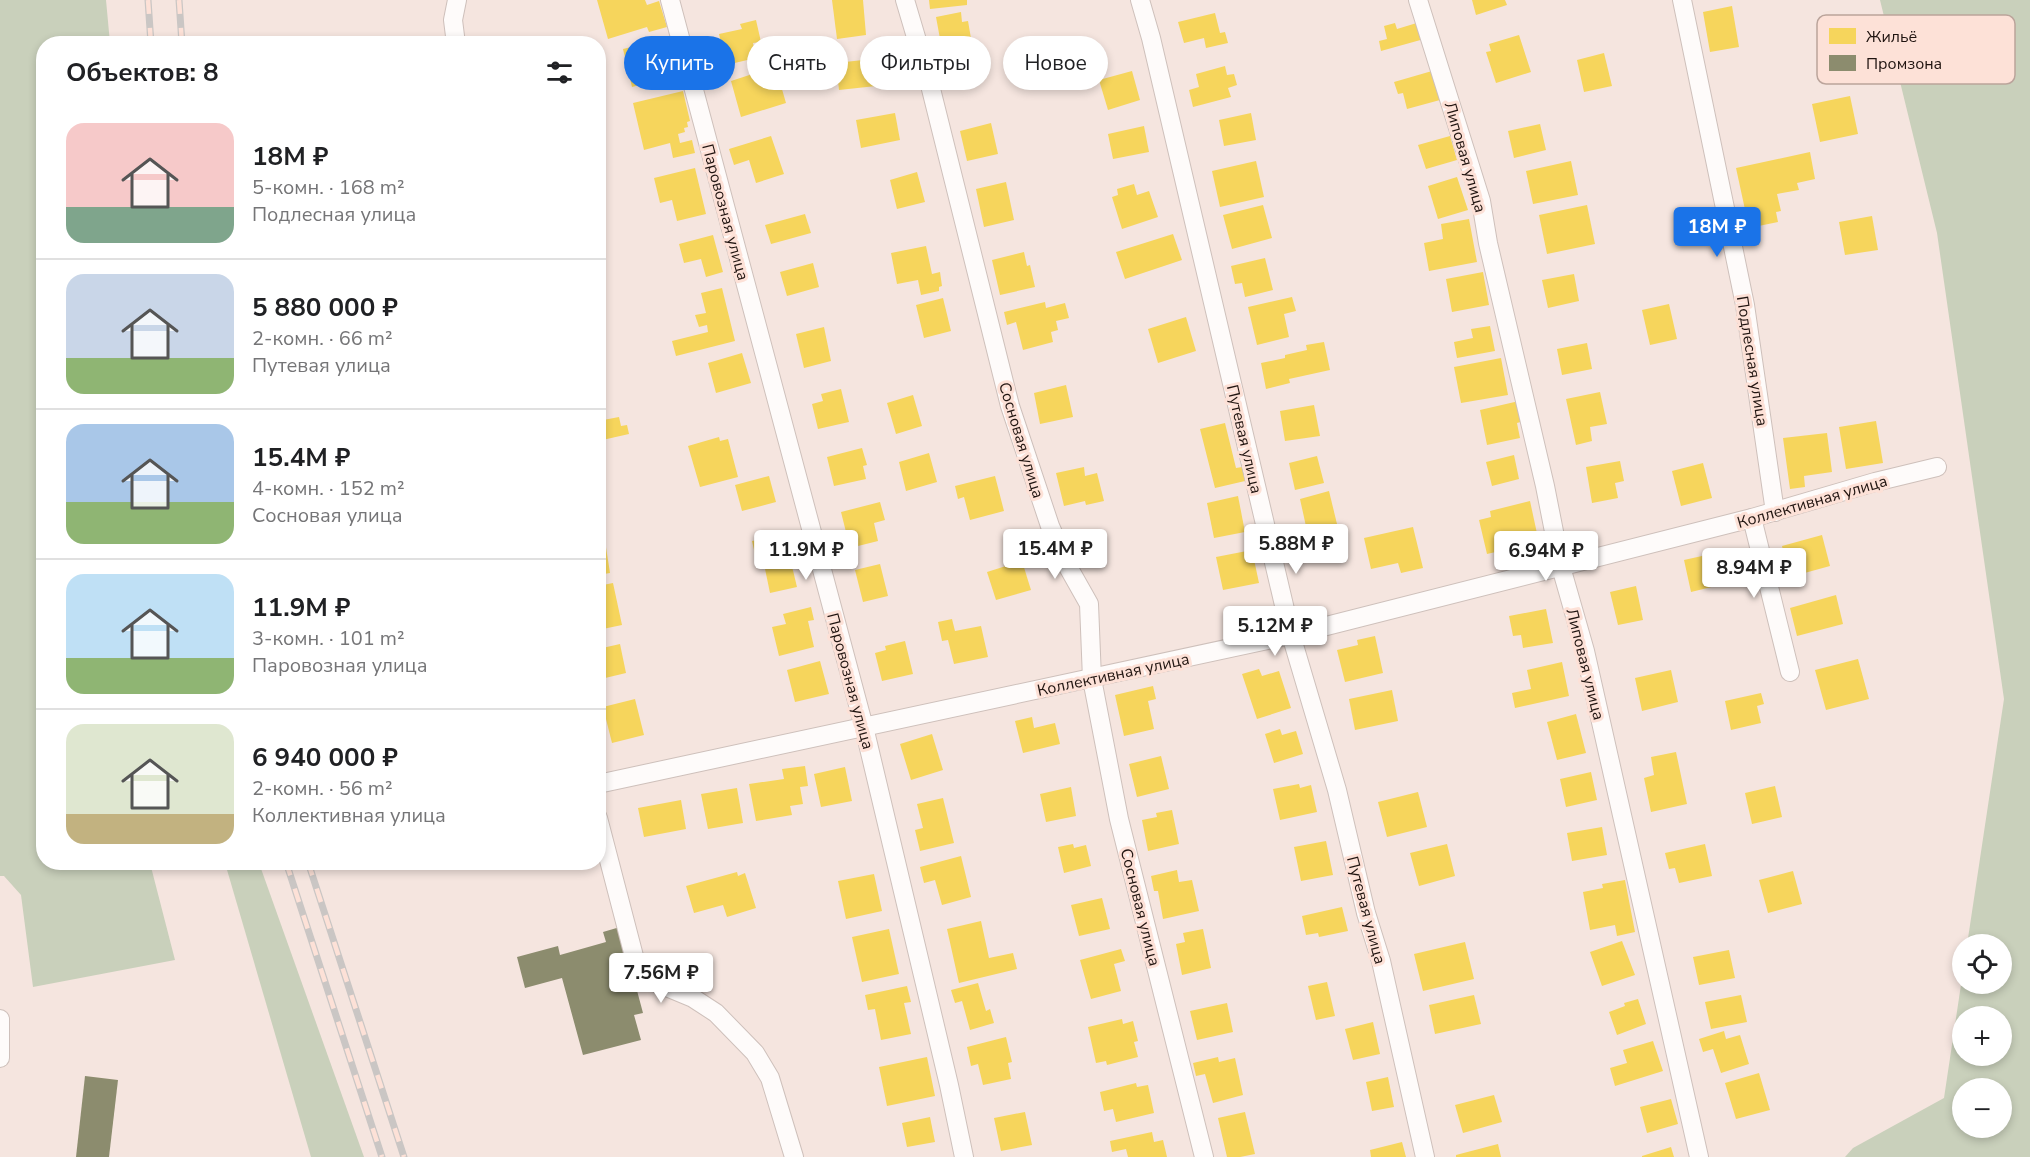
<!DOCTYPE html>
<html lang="ru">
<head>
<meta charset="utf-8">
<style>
  body { margin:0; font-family:"Nunito Sans",sans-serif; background:#f6f6f6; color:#202124; height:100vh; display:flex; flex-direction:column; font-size:22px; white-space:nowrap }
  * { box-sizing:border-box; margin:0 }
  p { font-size:20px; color:#757577 }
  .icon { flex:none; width:33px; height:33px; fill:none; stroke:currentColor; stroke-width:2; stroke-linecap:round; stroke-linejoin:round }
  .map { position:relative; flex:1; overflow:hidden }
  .details { position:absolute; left:36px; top:36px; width:570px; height:834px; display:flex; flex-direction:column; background:#fff; border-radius:24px; box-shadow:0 3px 9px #0003 }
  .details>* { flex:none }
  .guide { position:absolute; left:624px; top:36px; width:570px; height:54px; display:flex; gap:12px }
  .buttons { position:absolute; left:1952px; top:934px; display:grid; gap:12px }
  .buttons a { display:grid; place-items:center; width:60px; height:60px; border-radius:50%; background:#fff; box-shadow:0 3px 9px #0003; font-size:30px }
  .price { position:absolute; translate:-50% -51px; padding:0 14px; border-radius:6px; background:#fff; color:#222; font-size:20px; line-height:39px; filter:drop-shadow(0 2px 3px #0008) }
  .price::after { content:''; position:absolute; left:50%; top:36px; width:18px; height:14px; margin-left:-9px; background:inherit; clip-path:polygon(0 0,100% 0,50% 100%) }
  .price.current { background:#1a73e8; color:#fff }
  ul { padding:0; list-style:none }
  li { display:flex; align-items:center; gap:18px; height:150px; padding:0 30px }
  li+li { border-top:2px solid #e0e0e0 }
  li span { display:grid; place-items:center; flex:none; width:168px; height:120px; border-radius:18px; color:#555 }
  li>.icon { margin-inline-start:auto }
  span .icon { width:72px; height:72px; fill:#fffc; stroke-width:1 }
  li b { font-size:26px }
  h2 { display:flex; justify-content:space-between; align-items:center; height:72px; padding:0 30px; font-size:26px }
  .pill { padding:0 21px; border-radius:27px; background:#fff; box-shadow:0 3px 9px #0003; font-size:21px; line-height:54px }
  .pill.current { background:#1a73e8; color:#fff }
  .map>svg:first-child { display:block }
  .green { fill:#c9d0bb; fill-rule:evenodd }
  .homes { fill:#f6d55c }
  .industry { fill:#8c8c6e }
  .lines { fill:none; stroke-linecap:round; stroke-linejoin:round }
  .minor-casing { stroke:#cec0bb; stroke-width:20 }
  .minor { stroke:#fefbfa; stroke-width:18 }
  .rail-casing { stroke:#cac6c4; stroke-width:7 }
  .rail { stroke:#fde1d7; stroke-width:4.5; stroke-dasharray:14; stroke-linecap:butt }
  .labels { text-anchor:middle; stroke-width:6; stroke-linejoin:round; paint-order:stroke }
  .street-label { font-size:16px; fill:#201410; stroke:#fde1d7 }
  .key { fill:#fde1d7; stroke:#bba49b; stroke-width:1.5 }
  .key-label { font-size:16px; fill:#201410 }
</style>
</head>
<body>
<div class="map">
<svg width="2030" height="1157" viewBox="0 0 2030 1157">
  <rect width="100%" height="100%" fill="#f5e5df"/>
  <g class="green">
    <path d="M0 0H106L110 43 44 44V862L150 863 175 960 33 987 21 895 4 876H0Z"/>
    <path d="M1880 0H2030V1157H1845L1853 1148 1944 1098 1962 978V984H2001V945H1967L2004 699 1937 233ZM1962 1017H2001V1056H1962ZM1962 1089H2001V1128H1962Z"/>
    <path d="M225 863H259L364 1157H311Z"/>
  </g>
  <g class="homes">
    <path d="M597 0H645L647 5 659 1 667 27 649 32 647 27 608 39Z"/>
    <path d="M832 0H863L866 35 837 39Z"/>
    <path d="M929 0H967V5L930 9Z"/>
    <path d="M1472 0H1505L1507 5 1476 15Z"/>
    <path d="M1732 6 1739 47 1710 52 1703 12Z"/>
    <path d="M961 12 962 22 968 21 973 50 943 55 936 17Z"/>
    <path d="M1215 13 1220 33 1225 32 1228 43 1206 48 1204 38 1184 43 1178 22Z"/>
    <path d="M756 20 761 42 753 43 756 58 726 65 719 34 742 29 740 24Z"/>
    <path d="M1420 22 1424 39 1381 51 1379 41 1387 39 1384 26 1395 23 1397 29Z"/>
    <path d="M1519 35 1531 72 1496 83 1486 52 1491 51 1489 44Z"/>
    <path d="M660 40 669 77 632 87 623 49Z"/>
    <path d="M1604 53 1612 86 1584 92 1577 60Z"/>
    <path d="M872 59 876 86 839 90 836 63Z"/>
    <path d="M1225 66 1227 75 1234 74 1237 85 1228 88 1231 97 1193 107 1189 90 1199 87 1196 74Z"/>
    <path d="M765 70 766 75 777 72 786 103 741 117 731 81Z"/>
    <path d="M1132 71 1140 100 1108 110 1099 80Z"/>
    <path d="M1432 71 1440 100 1407 109 1403 93 1398 94 1394 82Z"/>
    <path d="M683 91 690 121 687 122 688 127 684 128 685 132 678 134 680 143 692 140 695 153 673 158 670 143 644 150 633 103Z"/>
    <path d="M1850 96 1858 134 1820 142 1812 104Z"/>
    <path d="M895 113 900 140 861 148 856 120Z"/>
    <path d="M1251 113 1256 140 1224 146 1219 120Z"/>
    <path d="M991 123 998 154 967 161 960 131Z"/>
    <path d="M1540 124 1546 150 1514 158 1508 131Z"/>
    <path d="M1144 126 1149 152 1113 159 1108 134Z"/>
    <path d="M771 136 784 174 756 183 749 160 734 165 729 149Z"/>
    <path d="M1450 136 1457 160 1426 169 1418 145Z"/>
    <path d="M1810 152 1815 179 1797 183 1799 190 1777 194 1781 211 1776 212 1778 222 1749 228 1736 168Z"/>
    <path d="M1256 161 1264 197 1220 207 1212 171Z"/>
    <path d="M1571 161 1578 195 1533 204 1526 171Z"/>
    <path d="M695 168 706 214 677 221 672 200 660 203 654 178Z"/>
    <path d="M917 172 925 202 897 209 890 180Z"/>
    <path d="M1457 177 1468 210 1438 219 1428 186Z"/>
    <path d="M1006 182 1014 220 984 227 976 189Z"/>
    <path d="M1134 184 1137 195 1149 191 1158 217 1122 229 1112 197 1118 195 1117 189Z"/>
    <path d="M1263 205 1272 238 1232 249 1223 215Z"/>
    <path d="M1587 205 1595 244 1547 254 1539 215Z"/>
    <path d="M805 214 811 233 771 244 765 225Z"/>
    <path d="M1872 216 1878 250 1845 255 1839 222Z"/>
    <path d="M1469 219 1477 262 1429 271 1424 243 1443 239 1441 224Z"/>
    <path d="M1173 234 1182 260 1125 279 1116 252Z"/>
    <path d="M713 235 723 272 706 277 701 259 684 263 679 244Z"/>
    <path d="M926 246 932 274 940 272 942 286 939 287V291L921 295 918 280 897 284 891 253Z"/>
    <path d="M1024 252 1027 266 1030 265 1035 287 1000 295 992 260Z"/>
    <path d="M1265 258 1273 290 1245 297 1242 283 1235 284 1231 266Z"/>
    <path d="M813 263 819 287 787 296 780 272Z"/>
    <path d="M1483 272 1489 305 1452 312 1446 279Z"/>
    <path d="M1574 274 1579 301 1548 308 1542 280Z"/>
    <path d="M722 288 735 341 676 356 672 341 708 332 707 325 699 327 695 315 706 313 701 293Z"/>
    <path d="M1292 297 1296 311 1284 314 1289 337 1257 345 1248 307Z"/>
    <path d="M943 298 951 331 924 338 916 305Z"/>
    <path d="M1045 302 1046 308 1065 303 1069 318 1056 321 1058 330 1051 332 1053 342 1023 350 1016 322 1007 325 1004 312Z"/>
    <path d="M1669 304 1677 339 1650 345 1642 310Z"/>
    <path d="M1186 317 1196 351 1158 363 1148 329Z"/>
    <path d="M1490 326 1495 351 1457 358 1454 342 1473 338 1471 329Z"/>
    <path d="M824 327 831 361 804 368 796 334Z"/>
    <path d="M1324 342 1330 370 1289 379 1290 383 1266 389 1261 363 1285 358V355L1307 350 1306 345Z"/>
    <path d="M1587 343 1592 369 1562 375 1557 349Z"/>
    <path d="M742 353 751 383 716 393 708 363Z"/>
    <path d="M1501 358 1508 395 1461 403 1454 367Z"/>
    <path d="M1066 385 1073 417 1040 424 1034 393Z"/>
    <path d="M841 389 849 422 818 429 812 404 823 401 821 394Z"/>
    <path d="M1600 392 1607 424 1590 427 1592 441 1576 445 1566 399Z"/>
    <path d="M913 395 922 426 896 434 887 403Z"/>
    <path d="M1519 401 1524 421 1517 423 1520 438 1487 445 1480 410Z"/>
    <path d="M1314 405 1320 436 1285 441 1280 411Z"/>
    <path d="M619 417 621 426 627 425 629 434 598 441V421Z"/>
    <path d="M1876 421 1883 463 1846 469 1839 427Z"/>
    <path d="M1225 423 1236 468 1242 467 1245 481 1215 488 1200 429Z"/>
    <path d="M1827 433 1832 472 1804 476 1805 487 1790 489 1783 438Z"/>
    <path d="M719 437 720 441 728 439 738 477 700 487 688 446Z"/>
    <path d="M862 448 867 465 863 466 866 479 834 486 827 457Z"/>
    <path d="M929 453 937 482 906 491 899 462Z"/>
    <path d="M1514 455 1519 479 1492 486 1486 462Z"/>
    <path d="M1317 456 1324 483 1295 490 1289 463Z"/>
    <path d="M1620 461 1624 481 1615 483 1618 498 1592 503 1586 467Z"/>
    <path d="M1703 463 1712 498 1681 506 1672 471Z"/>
    <path d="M1084 467 1085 476 1097 473 1104 501 1086 505 1085 501 1064 506 1056 473Z"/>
    <path d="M769 476 776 502 742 511 735 485Z"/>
    <path d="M995 476 1004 511 970 520 964 497 958 499 955 486Z"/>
    <path d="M1329 491 1337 524 1307 531 1300 499Z"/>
    <path d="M1238 496 1245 532 1214 538 1207 503Z"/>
    <path d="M1530 501 1538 538 1516 543 1517 547 1487 554 1479 520 1491 517 1490 511Z"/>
    <path d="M880 502 885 520 874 523 878 541 850 548 841 512Z"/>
    <path d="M1413 527 1423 568 1401 573 1398 563 1371 569 1364 538Z"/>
    <path d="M785 534 790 556 757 563 752 541 757 540V538Z"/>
    <path d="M1822 535 1830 566 1790 577 1782 546Z"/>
    <path d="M605 541 610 573 598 575V542Z"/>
    <path d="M1252 550 1259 583 1223 590 1216 557Z"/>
    <path d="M1729 550 1736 581 1691 592 1684 560Z"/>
    <path d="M790 558 797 587 770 593 764 564Z"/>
    <path d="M1022 561 1031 590 996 600 987 572Z"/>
    <path d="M880 564 888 596 863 602 855 570Z"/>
    <path d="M613 583 622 625 598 630V586Z"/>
    <path d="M1636 586 1643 620 1618 625 1610 592Z"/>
    <path d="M1836 595 1843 624 1797 636 1790 608Z"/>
    <path d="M811 607 814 620 808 621 814 647 779 656 772 627 786 624 783 614Z"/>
    <path d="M1546 609 1553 643 1523 648 1521 635 1513 636 1509 616Z"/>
    <path d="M952 619 955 631 981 626 988 657 954 664 948 640 942 641 938 622Z"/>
    <path d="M1375 636 1383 673 1345 682 1337 650 1358 645 1357 640Z"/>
    <path d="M905 641 913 674 882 681 875 653 886 650 885 646Z"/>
    <path d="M620 644 626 673 601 679 598 649Z"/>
    <path d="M1858 659 1869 699 1826 710 1815 670Z"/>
    <path d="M820 661 829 694 795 702 787 670Z"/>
    <path d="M1562 662 1569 696 1515 708 1512 693 1531 689 1527 670Z"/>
    <path d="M1259 669 1262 676 1279 671 1291 708 1257 719 1242 674Z"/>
    <path d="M1671 670 1678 702 1642 711 1635 678Z"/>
    <path d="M1153 686 1156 699 1148 701 1154 729 1124 736 1115 695Z"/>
    <path d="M1392 690 1398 721 1355 730 1349 699Z"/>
    <path d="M1761 693 1764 704 1757 706 1761 723 1731 730 1725 701Z"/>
    <path d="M635 699 644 735 612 743 603 707Z"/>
    <path d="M1576 714 1586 753 1557 760 1547 722Z"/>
    <path d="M1032 717 1034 728 1055 723 1060 744 1023 753 1015 721Z"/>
    <path d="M1280 729 1282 735 1296 731 1303 754 1274 763 1265 734Z"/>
    <path d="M932 734 943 770 911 780 900 744Z"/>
    <path d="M1676 752 1687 804 1651 812 1644 778 1654 775 1651 757Z"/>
    <path d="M1161 756 1169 789 1137 797 1129 764Z"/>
    <path d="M805 766 808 786 800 787 803 804 790 806 792 815 756 821 749 784 784 779 782 769Z"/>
    <path d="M845 767 852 801 821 807 814 774Z"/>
    <path d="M1591 772 1597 800 1566 807 1560 779Z"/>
    <path d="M1299 784 1300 788 1311 785 1317 812 1280 820 1273 789Z"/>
    <path d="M1775 786 1782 817 1752 824 1745 793Z"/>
    <path d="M1071 787 1076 816 1046 822 1040 794Z"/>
    <path d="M737 788 743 823 708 829 701 794Z"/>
    <path d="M1418 792 1427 827 1387 837 1378 802Z"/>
    <path d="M943 798 954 843 920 851 915 830 923 828 917 804Z"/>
    <path d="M681 800 686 829 644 837 638 808Z"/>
    <path d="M1172 810 1179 844 1148 851 1142 820 1157 817 1156 813Z"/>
    <path d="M1602 827 1607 855 1572 861 1567 833Z"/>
    <path d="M1326 841 1333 875 1301 881 1294 847Z"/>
    <path d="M1073 844 1074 848 1086 845 1091 866 1064 873 1058 847Z"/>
    <path d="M1447 844 1455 876 1419 886 1410 853Z"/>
    <path d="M1705 844 1712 876 1679 883 1675 868 1669 869 1665 853Z"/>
    <path d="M961 856 971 897 942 905 935 880 924 883 920 867Z"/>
    <path d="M1177 870 1179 882 1192 880 1199 911 1163 919 1158 891H1154L1151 876Z"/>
    <path d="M1793 871 1802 904 1768 913 1759 880Z"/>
    <path d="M737 872 738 876 745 873 756 908 727 917 723 905 694 913 686 886Z"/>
    <path d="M874 874 882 911 846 919 838 881Z"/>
    <path d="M1625 880 1635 932 1617 936 1615 925 1590 930 1583 892 1603 888 1602 884Z"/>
    <path d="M1102 898 1110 929 1079 936 1071 905Z"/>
    <path d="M1342 907 1348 931 1319 937 1318 933 1306 935 1302 916Z"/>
    <path d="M981 921 989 958 1013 953 1017 969 959 983 947 929Z"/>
    <path d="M889 929 899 974 862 982 852 937Z"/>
    <path d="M1203 929 1211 968 1182 975 1176 944 1185 942 1183 933Z"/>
    <path d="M1622 941 1635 975 1602 986 1590 952Z"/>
    <path d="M1465 942 1474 979 1423 991 1414 954Z"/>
    <path d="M1121 949 1125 961 1114 964 1121 991 1091 999 1080 960Z"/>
    <path d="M1729 950 1735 978 1699 985 1693 957Z"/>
    <path d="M1327 982 1335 1016 1316 1020 1308 986Z"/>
    <path d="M978 983 986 1011 990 1009 994 1023 970 1030 962 1001 955 1003 951 990Z"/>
    <path d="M907 986 911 1002 904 1003 911 1034 881 1040 875 1009 868 1010 865 995Z"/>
    <path d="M1474 995 1481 1024 1435 1034 1429 1005Z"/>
    <path d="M1741 995 1747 1022 1711 1029 1705 1002Z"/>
    <path d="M1638 999 1646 1024 1617 1035 1609 1012 1625 1006 1624 1003Z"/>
    <path d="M1227 1003 1233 1032 1197 1040 1190 1011Z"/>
    <path d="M1122 1019 1123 1024 1133 1021 1138 1041 1134 1042 1138 1057 1107 1065 1106 1061 1096 1063 1088 1027Z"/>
    <path d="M1373 1022 1380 1054 1353 1060 1345 1029Z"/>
    <path d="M1724 1031 1726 1039 1740 1035 1749 1064 1721 1073 1713 1049 1703 1052 1699 1039Z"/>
    <path d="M1006 1037 1012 1062 1008 1063 1011 1079 983 1085 978 1064 971 1066 967 1047Z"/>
    <path d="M1653 1041 1663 1071 1615 1086 1610 1068 1627 1063 1623 1050Z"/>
    <path d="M927 1057 935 1096 887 1106 879 1067Z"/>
    <path d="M1218 1057 1219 1062 1235 1058 1243 1095 1213 1103 1205 1074 1196 1076 1193 1063Z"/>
    <path d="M1759 1073 1770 1110 1736 1119 1725 1083Z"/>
    <path d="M1388 1077 1394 1107 1372 1111 1366 1082Z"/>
    <path d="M1136 1083 1137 1087 1148 1085 1154 1113 1116 1122 1113 1109 1104 1111 1100 1092Z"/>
    <path d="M1494 1095 1502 1122 1463 1133 1455 1105Z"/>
    <path d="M1671 1099 1678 1124 1647 1133 1640 1107Z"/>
    <path d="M1025 1112 1032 1145 1001 1151 994 1118Z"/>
    <path d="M1245 1112 1255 1154 1240 1157H1227L1218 1118Z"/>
    <path d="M930 1117 935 1142 907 1147 902 1123Z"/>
    <path d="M1152 1132 1154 1142 1163 1140 1167 1157H1128L1126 1149 1112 1152 1110 1141Z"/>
    <path d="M1402 1142 1406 1157H1371L1370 1150Z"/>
    <path d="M1498 1144 1501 1157H1456V1155Z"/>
    <path d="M1671 1147 1674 1157H1642V1156Z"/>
  </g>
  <g class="industry">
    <path d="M620 927 643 1013 634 1015 641 1040 583 1055 562 978 525 988 517 957 558 946 560 955 606 942 603 932Z"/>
    <path d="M85 1076 118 1080 109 1157H76Z"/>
  </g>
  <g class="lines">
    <g class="minor-casing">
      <g id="minor">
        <path d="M670 0 864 727 949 1085 964 1157"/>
        <path d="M905 0 929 81 1010 406 1050 526 1067 565 1089 604 1092 679 1119 819 1204 1157"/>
        <path d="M1140 0 1151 38 1291 635 1337 790 1366 913 1381 961 1425 1157"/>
        <path d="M1418 0 1481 201 1488 243 1545 486 1561 567 1585 651 1699 1157"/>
        <path d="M1682 0 1745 305 1775 512"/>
        <path d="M456 44 453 20 457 0"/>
        <path d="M1752 518 1790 672"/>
        <path d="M598 784 1291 635 1752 518 1875 482 1937 467"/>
        <path d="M598 818 635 960 652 981 693 998 716 1013 755 1053 770 1078 794 1157"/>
        <path d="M0 1019V1058"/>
      </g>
    </g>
    <use href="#minor" class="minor"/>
    <g class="rail-casing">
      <g id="rail">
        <path d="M148 0 151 44"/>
        <path d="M179 0 182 44"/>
        <path d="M286 862 382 1157"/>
        <path d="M308 862 404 1157"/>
      </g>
    </g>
    <use href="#rail" class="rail"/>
  </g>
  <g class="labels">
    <g class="street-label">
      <text transform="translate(1466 157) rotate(74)" y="6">Липовая улица</text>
      <text transform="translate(726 212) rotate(75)" y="6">Паровозная улица</text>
      <text transform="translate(1753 361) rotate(81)" y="6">Подлесная улица</text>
      <text transform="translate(1245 439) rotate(77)" y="6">Путевая улица</text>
      <text transform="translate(1022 440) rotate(73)" y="6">Сосновая улица</text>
      <text transform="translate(1812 501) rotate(-16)" y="6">Коллективная улица</text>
      <text transform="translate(1586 664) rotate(76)" y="6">Липовая улица</text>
      <text transform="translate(1113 674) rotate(-12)" y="6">Коллективная улица</text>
      <text transform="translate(851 681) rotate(75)" y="6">Паровозная улица</text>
      <text transform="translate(1141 907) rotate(76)" y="6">Сосновая улица</text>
      <text transform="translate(1367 910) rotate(75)" y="6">Путевая улица</text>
    </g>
  </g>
  <rect x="1817" y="15" width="198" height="69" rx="9" class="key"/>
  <rect x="1829" y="28" width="27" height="16" fill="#f6d55c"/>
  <rect x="1829" y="55" width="27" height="16" fill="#8c8c6e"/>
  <g class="key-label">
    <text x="1866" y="42">Жильё</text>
    <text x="1866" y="69">Промзона</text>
  </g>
</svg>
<div class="buttons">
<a><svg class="icon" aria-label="locate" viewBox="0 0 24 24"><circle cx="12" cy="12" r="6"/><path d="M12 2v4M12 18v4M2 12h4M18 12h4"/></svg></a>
<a>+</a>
<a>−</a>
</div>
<b class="price current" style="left:1717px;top:258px">18M ₽</b>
<b class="price" style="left:1296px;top:575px">5.88M ₽</b>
<b class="price" style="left:1055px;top:580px">15.4M ₽</b>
<b class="price" style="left:806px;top:581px">11.9M ₽</b>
<b class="price" style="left:1546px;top:582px">6.94M ₽</b>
<b class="price" style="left:1754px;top:599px">8.94M ₽</b>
<b class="price" style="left:1275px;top:657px">5.12M ₽</b>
<b class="price" style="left:661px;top:1004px">7.56M ₽</b>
<div class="guide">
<a class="pill current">Купить</a>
<a class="pill">Снять</a>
<a class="pill">Фильтры</a>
<a class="pill">Новое</a>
</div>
<section class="details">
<h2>Объектов: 8<svg class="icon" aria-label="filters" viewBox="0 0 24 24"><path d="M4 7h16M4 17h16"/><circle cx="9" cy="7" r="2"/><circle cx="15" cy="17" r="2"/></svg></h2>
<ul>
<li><span style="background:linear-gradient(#f6c9c9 70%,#7fa58c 0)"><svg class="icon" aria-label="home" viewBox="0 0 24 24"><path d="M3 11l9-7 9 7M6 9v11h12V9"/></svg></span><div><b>18M ₽</b><p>5-комн. · 168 m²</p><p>Подлесная улица</p></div></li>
<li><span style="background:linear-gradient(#c9d6e8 70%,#8fb573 0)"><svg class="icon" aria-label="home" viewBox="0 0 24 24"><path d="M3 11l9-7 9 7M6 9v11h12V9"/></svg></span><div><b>5 880 000 ₽</b><p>2-комн. · 66 m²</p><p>Путевая улица</p></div></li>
<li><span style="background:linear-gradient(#a9c7e8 65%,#8fb573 0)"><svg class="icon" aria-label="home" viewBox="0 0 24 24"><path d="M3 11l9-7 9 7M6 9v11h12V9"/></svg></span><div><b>15.4M ₽</b><p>4-комн. · 152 m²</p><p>Сосновая улица</p></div></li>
<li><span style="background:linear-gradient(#bfe0f5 70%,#8fb573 0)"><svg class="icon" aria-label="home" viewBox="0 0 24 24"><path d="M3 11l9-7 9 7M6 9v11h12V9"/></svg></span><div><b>11.9M ₽</b><p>3-комн. · 101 m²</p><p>Паровозная улица</p></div></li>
<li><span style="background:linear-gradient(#dfe7d0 75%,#c2b280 0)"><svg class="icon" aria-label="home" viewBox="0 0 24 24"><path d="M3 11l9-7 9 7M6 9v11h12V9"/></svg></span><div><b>6 940 000 ₽</b><p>2-комн. · 56 m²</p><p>Коллективная улица</p></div></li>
</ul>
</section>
</div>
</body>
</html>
